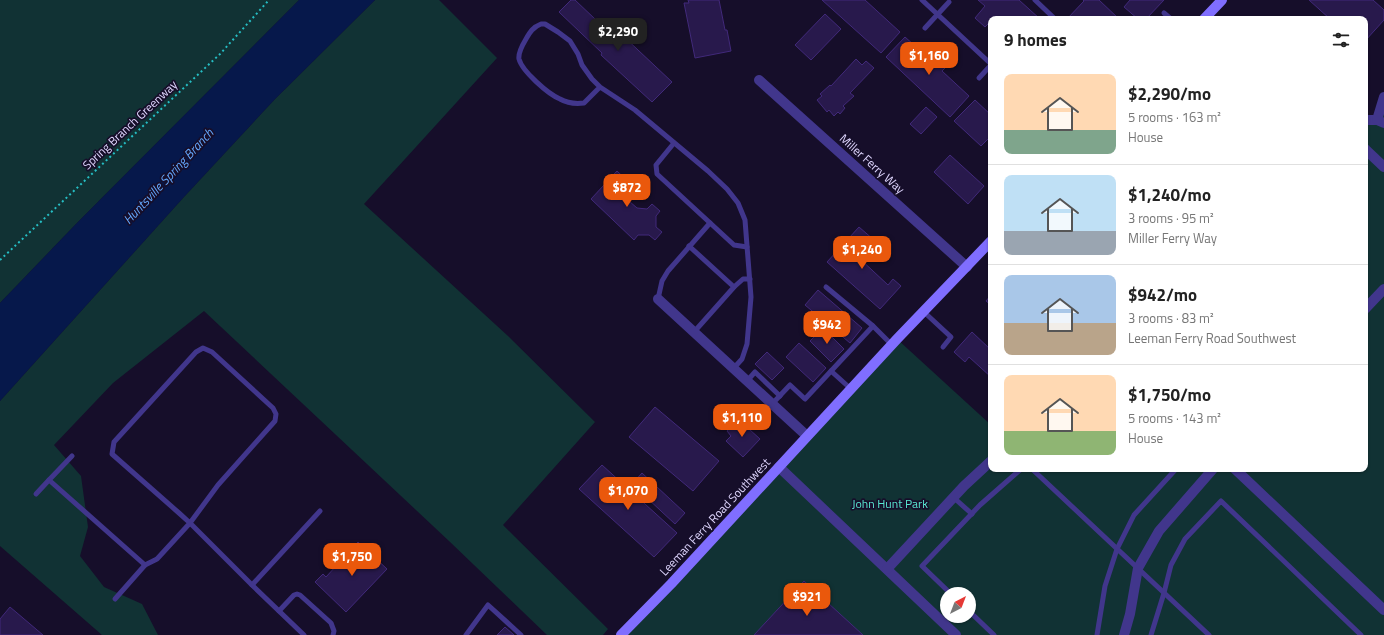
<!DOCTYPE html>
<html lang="en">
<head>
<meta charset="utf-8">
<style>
  body { margin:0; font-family:"Titillium Web",sans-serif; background:#f2f2f2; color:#222; height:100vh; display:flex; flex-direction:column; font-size:15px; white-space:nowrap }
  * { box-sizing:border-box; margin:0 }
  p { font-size:13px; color:#767676 }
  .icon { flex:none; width:22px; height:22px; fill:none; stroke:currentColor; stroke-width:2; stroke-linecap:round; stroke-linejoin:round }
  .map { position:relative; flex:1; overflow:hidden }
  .sheet { position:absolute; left:988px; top:16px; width:380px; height:456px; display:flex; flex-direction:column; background:#fff; border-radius:8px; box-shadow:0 1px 3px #0004 }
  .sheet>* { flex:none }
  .needle { width:26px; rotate:42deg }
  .buttons { position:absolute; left:940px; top:587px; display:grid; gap:8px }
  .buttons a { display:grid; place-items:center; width:36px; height:36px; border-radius:50%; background:#fff; box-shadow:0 1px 3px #0004; font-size:20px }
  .price { position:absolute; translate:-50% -34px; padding:0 9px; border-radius:8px; background:#ea580c; color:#fff; font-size:13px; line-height:26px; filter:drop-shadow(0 1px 2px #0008) }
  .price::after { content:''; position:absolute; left:50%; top:24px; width:12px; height:9px; margin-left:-6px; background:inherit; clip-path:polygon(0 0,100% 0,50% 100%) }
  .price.on { background:#222; color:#fff }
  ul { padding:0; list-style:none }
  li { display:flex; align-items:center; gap:12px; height:100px; padding:0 16px }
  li+li { border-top:1px solid #e0e0e0 }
  li span { display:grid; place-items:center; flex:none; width:112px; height:80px; border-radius:8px; color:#555 }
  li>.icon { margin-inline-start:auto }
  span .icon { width:48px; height:48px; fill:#fffc; stroke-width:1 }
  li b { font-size:17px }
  h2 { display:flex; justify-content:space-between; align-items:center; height:48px; padding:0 16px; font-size:17px }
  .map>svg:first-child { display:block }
  .green { fill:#113234; fill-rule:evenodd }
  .water { fill:#06184b }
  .building { fill:#28194c; stroke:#41297a }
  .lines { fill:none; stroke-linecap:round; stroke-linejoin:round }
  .path { stroke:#26bec4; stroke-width:2; stroke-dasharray:2 3; stroke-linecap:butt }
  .lane { stroke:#41368c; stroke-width:5 }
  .street { stroke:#41368c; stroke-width:10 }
  .secondary { stroke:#806eff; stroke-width:10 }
  .labels { text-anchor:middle; stroke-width:3.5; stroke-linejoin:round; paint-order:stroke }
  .street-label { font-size:12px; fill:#e0d7ff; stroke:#160e2a }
  .park-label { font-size:12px; fill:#59e9d3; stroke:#160e2a }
  .water-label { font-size:13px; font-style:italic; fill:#65a9ff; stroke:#160e2a }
</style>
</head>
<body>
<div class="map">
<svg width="1384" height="635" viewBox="0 0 1384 635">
  <rect width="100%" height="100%" fill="#160e2a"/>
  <g class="green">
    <path d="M0 0H299L76 224 0 303Z"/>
    <path d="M375 0H439L497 58 364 204 508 336 595 422 503 525 608 629 603 635H547L449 541 204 311 113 383 54 445 81 476 88 527 80 556 104 587 142 604 158 635H102L0 546V401L183 198 275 99Z"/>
    <path d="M1384 97V635H620L897 339 991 425V469H1365V120H1377ZM947 594H969V616H947Z"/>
  </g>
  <path class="water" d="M299 0H375L275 99 183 198 0 401V303L76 224Z"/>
  <g class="building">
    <path d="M571 0H575L616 39 621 34 672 82 652 102 601 55 602 53 559 12Z"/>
    <path d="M688 0H719L725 30H727L731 51 695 58 684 3H689Z"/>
    <path d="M822 0H865L900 32 881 53Z"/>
    <path d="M978 0H1019L1040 19H999L996 16 993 19H991V21L985 27 975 18 985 6Z"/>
    <path d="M1083 0H1099L1119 19H1067L1084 1Z"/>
    <path d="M1130 0H1164L1146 19H1138L1124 7Z"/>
    <path d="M1309 0H1373L1384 10V20L1365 41V19H1330Z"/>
    <path d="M825 14 841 29 811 60 795 45Z"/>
    <path d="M905 37 932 61 941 51 952 61 942 71 969 96 950 117 886 57Z"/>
    <path d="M856 59 862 65 866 61 874 68 850 93 854 96 843 106 845 108 840 114 838 112 834 116 829 110 827 112 817 100 822 96 820 94 830 85 831 86Z"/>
    <path d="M975 100 991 115V136L981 146 954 121Z"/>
    <path d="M926 107 937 117 921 134 910 124Z"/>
    <path d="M950 155 984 186 968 204 934 172Z"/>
    <path d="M617 171 638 191 629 201 637 208 647 209 652 204 660 211 656 216V227L662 232 655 240 649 235H638L634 240 591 199Z"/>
    <path d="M859 227 874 240 858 257 888 285 893 279 901 286 880 309 827 262Z"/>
    <path d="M818 290 862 328 850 343 805 305Z"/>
    <path d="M991 295V305L986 301Z"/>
    <path d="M819 318 825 322 817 333 811 329Z"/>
    <path d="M823 328 844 349 831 362 810 341Z"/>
    <path d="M972 332 991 350V377L969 357 965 362 954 352Z"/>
    <path d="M799 343 826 368 813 382 786 357Z"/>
    <path d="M767 352 784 368 772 380 755 364Z"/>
    <path d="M655 407 719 461 693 491 629 437Z"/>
    <path d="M738 419 760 439 743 457 726 441 731 436 727 431Z"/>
    <path d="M602 465 677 533 654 557 579 489Z"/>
    <path d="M642 473 685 513 675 524 632 484Z"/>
    <path d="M358 542 387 569 346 612 315 582 323 574 326 577Z"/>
    <path d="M804 581 863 635H754Z"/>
    <path d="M10 607 43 635H0V619Z"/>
    <path d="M505 627 514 635H497Z"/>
  </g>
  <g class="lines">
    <path class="path" d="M0 260 220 54 269 0"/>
    <g class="lane">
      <path d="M922 0 991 64"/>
      <path d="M1035 0 1055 19"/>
      <path d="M1164 13 1171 19"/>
      <path d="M925 28 949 2"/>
      <path d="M979 78 991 65"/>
      <path d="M600 87 584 103C576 104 567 103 560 99 548 94 522 71 519 59 518 53 523 44 526 39 530 32 533 27 541 24H545L558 32 570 41 578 54 582 65 592 79 600 87 635 110 708 171 727 189 738 203 745 220 751 297 747 344 742 359 733 369"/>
      <path d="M674 143 656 165 657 174 734 245 747 247"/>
      <path d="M689 246 734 287 694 332"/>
      <path d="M734 287 743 279H750"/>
      <path d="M826 287 873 326 892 345"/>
      <path d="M658 299 662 281 668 271 710 223"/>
      <path d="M924 312 951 337 943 347"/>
      <path d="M831 371 851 389"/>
      <path d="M747 381 755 372 780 396"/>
      <path d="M772 404 790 385 805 399 873 326"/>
      <path d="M72 456 49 480 145 565 157 559 190 523 218 485 275 421 276 414 273 408 212 352 203 348 196 352 114 442 112 454 179 513 190 523 252 585 304 635"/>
      <path d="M1032 469 1209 635"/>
      <path d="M36 494 49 480"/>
      <path d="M953 497 972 514"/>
      <path d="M252 585 320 511"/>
      <path d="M951 594 922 566 980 505 1021 469"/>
      <path d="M115 599 145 565"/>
      <path d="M279 611 294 595 297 594 300 595 331 623 334 631 333 635"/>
      <path d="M969 611 994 635"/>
      <path d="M466 635 488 605 521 635"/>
      <path d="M1097 635 1105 586 1117 549 1134 515 1176 469"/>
      <path d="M1151 635 1164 593 1171 565 1185 539 1221 501 1361 635"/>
    </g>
    <g class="street">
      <path d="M759 80 967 267"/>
      <path d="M1365 120H1377L1384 123"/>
      <path d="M1377 120 1384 97"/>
      <path d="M1365 149 1384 167"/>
      <path d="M658 299 807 436"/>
      <path d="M1365 309 1384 289"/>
      <path d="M779 467 956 635"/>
      <path d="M1235 469 1384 610"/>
      <path d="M887 569 964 486 991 461"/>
      <path d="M1124 635 1130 614 1138 568 1159 531 1213 469"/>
    </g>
    <g class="secondary">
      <path d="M1204 19 1222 0"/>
      <path d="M621 635 671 584 897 339 991 241"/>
    </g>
  </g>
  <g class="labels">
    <g class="street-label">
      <text transform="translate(130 125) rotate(-43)" y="4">Spring Branch Greenway</text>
      <text transform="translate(872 164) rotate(42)" y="4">Miller Ferry Way</text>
      <text transform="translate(715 517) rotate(-47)" y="4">Leeman Ferry Road Southwest</text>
    </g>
    <g class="park-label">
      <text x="890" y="508">John Hunt Park</text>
    </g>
    <g class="water-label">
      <text transform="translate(168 176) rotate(-47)" y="5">Huntsville Spring Branch</text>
    </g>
  </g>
</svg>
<div class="buttons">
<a><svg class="needle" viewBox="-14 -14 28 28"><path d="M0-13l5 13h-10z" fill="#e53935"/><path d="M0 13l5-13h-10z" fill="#767676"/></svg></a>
</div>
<b class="price on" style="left:618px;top:52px">$2,290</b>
<b class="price" style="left:929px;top:76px">$1,160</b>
<b class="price" style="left:627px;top:208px">$872</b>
<b class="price" style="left:862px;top:270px">$1,240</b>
<b class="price" style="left:827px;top:345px">$942</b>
<b class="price" style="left:742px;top:438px">$1,110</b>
<b class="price" style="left:628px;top:511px">$1,070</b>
<b class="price" style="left:352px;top:577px">$1,750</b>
<b class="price" style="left:807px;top:617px">$921</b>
<section class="sheet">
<h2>9 homes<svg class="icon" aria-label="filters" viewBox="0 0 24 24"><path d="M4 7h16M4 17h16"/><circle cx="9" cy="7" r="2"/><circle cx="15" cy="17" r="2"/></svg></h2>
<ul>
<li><span style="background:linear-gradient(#ffd9b3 70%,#7fa58c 0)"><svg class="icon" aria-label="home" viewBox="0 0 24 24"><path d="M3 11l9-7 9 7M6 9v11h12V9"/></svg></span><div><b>$2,290/mo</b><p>5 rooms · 163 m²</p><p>House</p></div></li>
<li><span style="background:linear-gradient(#bfe0f5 70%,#9aa5b1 0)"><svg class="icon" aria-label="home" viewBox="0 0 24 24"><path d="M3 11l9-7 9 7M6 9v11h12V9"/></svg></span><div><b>$1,240/mo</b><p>3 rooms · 95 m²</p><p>Miller Ferry Way</p></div></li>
<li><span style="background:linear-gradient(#a9c7e8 60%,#b9a48a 0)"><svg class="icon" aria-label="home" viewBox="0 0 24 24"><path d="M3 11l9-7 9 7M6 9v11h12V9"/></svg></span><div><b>$942/mo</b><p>3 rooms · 83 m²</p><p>Leeman Ferry Road Southwest</p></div></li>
<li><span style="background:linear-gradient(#ffd9b3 70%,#8fb573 0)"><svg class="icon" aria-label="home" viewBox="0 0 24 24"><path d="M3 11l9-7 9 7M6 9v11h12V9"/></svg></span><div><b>$1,750/mo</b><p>5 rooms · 143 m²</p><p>House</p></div></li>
</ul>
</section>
</div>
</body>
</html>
